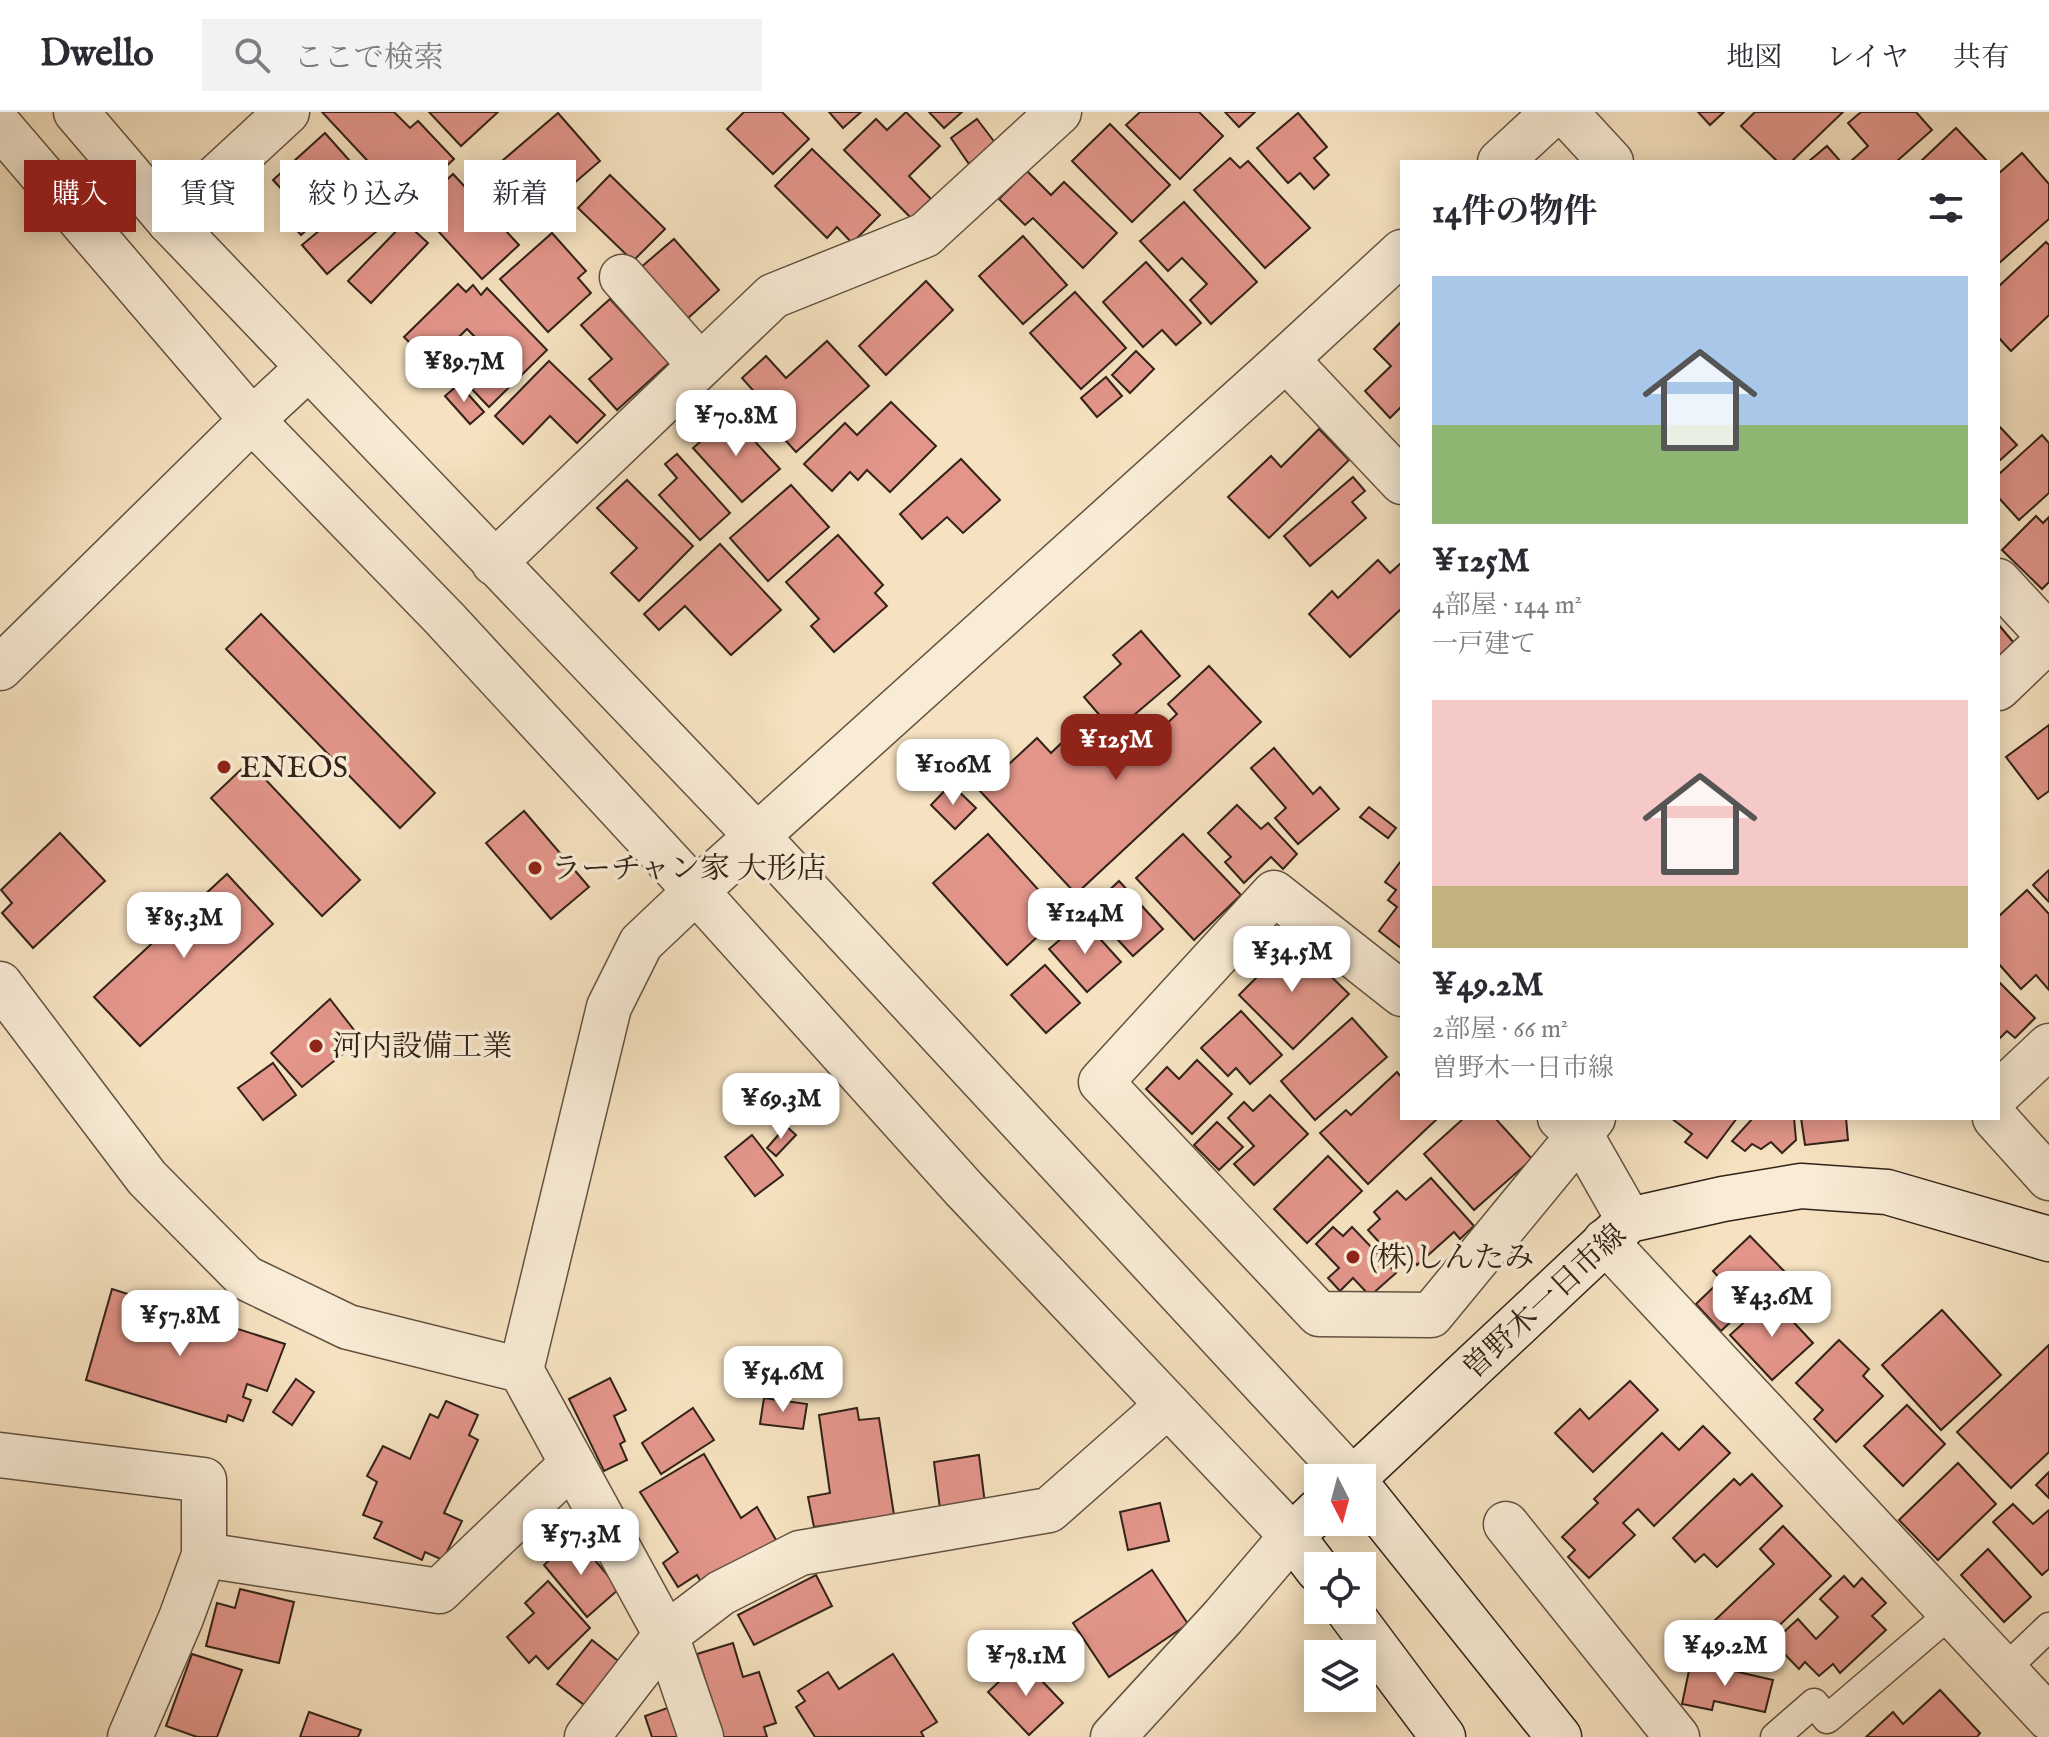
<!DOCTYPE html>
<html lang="ja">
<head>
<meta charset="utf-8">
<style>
  body { margin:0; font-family:"IM FELL English","Noto Serif JP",serif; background:#f2f2f3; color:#2b2b33; height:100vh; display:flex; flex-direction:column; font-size:30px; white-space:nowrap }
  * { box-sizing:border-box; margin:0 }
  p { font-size:26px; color:#7c7c81 }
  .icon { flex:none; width:44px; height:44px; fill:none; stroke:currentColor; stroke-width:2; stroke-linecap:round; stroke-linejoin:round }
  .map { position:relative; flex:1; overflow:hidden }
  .sheet { position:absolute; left:1400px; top:48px; width:600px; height:960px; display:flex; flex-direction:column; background:#fff; border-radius:0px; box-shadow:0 4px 20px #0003 }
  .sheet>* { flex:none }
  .top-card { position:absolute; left:24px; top:48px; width:760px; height:72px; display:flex; gap:16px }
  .needle { width:52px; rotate:174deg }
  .tools { position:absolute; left:1304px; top:1352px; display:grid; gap:16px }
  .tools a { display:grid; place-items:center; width:72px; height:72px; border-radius:0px; background:#fff; box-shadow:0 4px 20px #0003; font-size:40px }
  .price { position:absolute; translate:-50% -68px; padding:0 18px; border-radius:16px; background:#fff; color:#222; font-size:26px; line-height:52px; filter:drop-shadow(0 2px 4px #0008) }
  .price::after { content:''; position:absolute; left:50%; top:48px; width:24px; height:18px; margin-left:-12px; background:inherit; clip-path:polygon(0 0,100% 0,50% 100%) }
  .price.active { background:#8f2418; color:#fff }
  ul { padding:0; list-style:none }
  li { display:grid; align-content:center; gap:16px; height:424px; padding:0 32px }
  li span { display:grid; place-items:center; height:248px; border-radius:0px; color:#555 }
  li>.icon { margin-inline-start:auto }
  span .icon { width:144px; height:144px; fill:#fffc; stroke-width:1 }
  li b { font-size:34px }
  h2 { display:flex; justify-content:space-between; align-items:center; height:96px; padding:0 32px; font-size:34px }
  .chip { padding:0 28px; border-radius:0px; background:#fff; box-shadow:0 4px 20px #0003; font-size:28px; line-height:72px }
  .chip.active { background:#8f2418; color:#fff }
  header { display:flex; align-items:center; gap:48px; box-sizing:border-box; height:112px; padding:0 40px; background:#fff; border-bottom:2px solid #e1e1e2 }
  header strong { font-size:38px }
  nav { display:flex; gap:44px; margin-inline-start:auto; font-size:28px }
  .search { width:560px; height:72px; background:#f2f2f3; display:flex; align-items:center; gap:20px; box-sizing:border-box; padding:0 28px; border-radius:0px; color:#7c7c81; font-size:30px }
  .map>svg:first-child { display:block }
  .building { fill:#e3958a; stroke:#322218; stroke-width:2 }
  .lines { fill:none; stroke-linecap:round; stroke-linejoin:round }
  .service-casing { stroke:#635242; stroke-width:31 }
  .minor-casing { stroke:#635242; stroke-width:47 }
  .tertiary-casing { stroke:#635242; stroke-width:47 }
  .secondary-casing { stroke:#322218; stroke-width:47 }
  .service { stroke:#f9ecd6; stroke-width:28 }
  .minor { stroke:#f9ecd6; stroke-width:44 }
  .tertiary { stroke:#f9ecd6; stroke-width:44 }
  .secondary { stroke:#f9ecd6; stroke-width:44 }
  .poi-dot { fill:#8f2418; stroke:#f9ecd6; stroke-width:3 }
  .labels { text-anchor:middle; stroke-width:7; stroke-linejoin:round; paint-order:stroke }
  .poi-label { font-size:30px; fill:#322218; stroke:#f9ecd6; text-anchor:start }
  .street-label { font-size:30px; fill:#322218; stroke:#f9ecd6 }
</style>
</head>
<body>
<header>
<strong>Dwello</strong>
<div class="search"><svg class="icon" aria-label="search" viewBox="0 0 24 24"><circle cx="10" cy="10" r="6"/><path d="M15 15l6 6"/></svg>ここで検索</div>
<nav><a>地図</a><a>レイヤ</a><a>共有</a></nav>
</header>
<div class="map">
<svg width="2049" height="1625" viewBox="0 0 2049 1625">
  <rect width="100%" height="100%" fill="#f6e2c0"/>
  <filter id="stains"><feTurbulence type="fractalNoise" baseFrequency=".0025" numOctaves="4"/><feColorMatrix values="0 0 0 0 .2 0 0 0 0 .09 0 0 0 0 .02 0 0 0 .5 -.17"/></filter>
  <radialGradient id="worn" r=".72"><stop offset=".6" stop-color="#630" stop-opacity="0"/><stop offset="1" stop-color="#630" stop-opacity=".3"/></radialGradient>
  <g class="building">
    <path d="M322 0H394L410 16 418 9 454 47 407 91Z"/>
    <path d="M429 0H498L461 34Z"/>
    <path d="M744 0H782L809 27 773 62 727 17Z"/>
    <path d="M829 0H861L843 16Z"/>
    <path d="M906 0 940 34 909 64 931 87 911 106 844 38 876 7 887 18Z"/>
    <path d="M929 0H962L944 16Z"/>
    <path d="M1140 0H1199L1223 24 1180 67 1126 13Z"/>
    <path d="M1225 0H1255L1239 15Z"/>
    <path d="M1698 0H1724L1710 13Z"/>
    <path d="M1755 0H1843L1791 50H1778L1741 14Z"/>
    <path d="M1861 0H1916L1932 18 1896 50H1850L1868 34 1848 11Z"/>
    <path d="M558 1 600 49 530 109 488 61Z"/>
    <path d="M1298 1 1327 35 1314 46 1329 63 1314 77 1300 61 1288 71 1257 36Z"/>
    <path d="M977 7 996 32 969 52 951 26Z"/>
    <path d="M1110 12 1170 73 1132 110 1072 49Z"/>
    <path d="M1956 16 1988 50H1920Z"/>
    <path d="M325 21 364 65 301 123 286 106 298 95 273 68Z"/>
    <path d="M1827 34 1841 50H1808Z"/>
    <path d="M812 37 880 103 852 131 837 115 827 126 775 74Z"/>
    <path d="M2022 41 2049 72V107L1998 152V62Z"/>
    <path d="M1230 46 1240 56 1248 49 1310 116 1265 156 1194 78Z"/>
    <path d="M1027 59 1051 83 1064 70 1117 121 1083 156 1033 106 1025 113 999 87Z"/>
    <path d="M453 62 519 133 482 167 417 96Z"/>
    <path d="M610 63 665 117 633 149 578 96Z"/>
    <path d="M375 72 399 100 327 162 302 133Z"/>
    <path d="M1184 90 1257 170 1211 212 1190 188 1207 172 1182 146 1168 159 1140 129Z"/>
    <path d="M405 110 428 131 371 191 348 169Z"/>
    <path d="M552 121 586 159 578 166 591 181 548 220 500 167Z"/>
    <path d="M1023 124 1067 173 1023 212 979 164Z"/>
    <path d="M674 127 719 178 687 207 640 156Z"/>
    <path d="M2046 130 2049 133V203L2011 239 1998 225V175Z"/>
    <path d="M1146 150 1201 211 1176 233 1162 218 1143 235 1103 190Z"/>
    <path d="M926 169 953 198 886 263 859 234Z"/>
    <path d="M458 172 466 180 473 173 481 183 487 176 547 238 489 295 467 272 483 257 476 250 488 238 467 217 431 252 404 225Z"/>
    <path d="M1075 180 1126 236 1081 277 1030 221Z"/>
    <path d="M610 187 669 251 617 298 589 267 612 247 581 213Z"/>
    <path d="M1402 209V294L1390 306 1365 279 1391 254 1374 237Z"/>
    <path d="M827 229 869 274 796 340 759 299 766 293 742 266 766 244 786 266Z"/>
    <path d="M1136 239 1154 257 1130 281 1112 263Z"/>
    <path d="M549 249 605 303 577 331 550 304 523 332 495 304Z"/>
    <path d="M1106 265 1122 284 1097 305 1081 286Z"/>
    <path d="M459 272 484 300 470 312 445 284Z"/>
    <path d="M891 290 936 334 890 380 867 358 858 368 850 360 832 379 804 352 845 311 857 323Z"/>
    <path d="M731 303 780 357 742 390 693 336Z"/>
    <path d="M1998 313 2017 333 1998 350Z"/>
    <path d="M1319 317 1349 348 1269 426 1228 385 1271 344 1281 355Z"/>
    <path d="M2042 323 2049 331V381L2019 408 1998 385V363Z"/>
    <path d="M677 342 730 401 700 428 659 383 677 366 665 352Z"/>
    <path d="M961 347 1000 388 963 421 947 405 922 427 900 402Z"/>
    <path d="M1353 365 1365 379 1352 390 1366 406 1310 454 1284 424Z"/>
    <path d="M627 368 693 434 639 489 611 461 637 436 597 396Z"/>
    <path d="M791 373 829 415 768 469 730 426Z"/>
    <path d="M2036 404 2043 411 2049 405V470L2042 477 2002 438Z"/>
    <path d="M838 423 883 473 875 481 887 494 834 540 811 514 819 507 786 470Z"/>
    <path d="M720 432 781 498 731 543 685 494 659 518 644 502Z"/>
    <path d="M1378 448 1390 461 1402 450V496L1350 545 1309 502 1332 479 1338 486Z"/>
    <path d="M261 502 435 681 400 716 226 537Z"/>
    <path d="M1998 512 2014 531 1998 545Z"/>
    <path d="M1141 519 1180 564 1114 620 1084 585 1121 552 1113 543Z"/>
    <path d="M1209 554 1261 610 1076 782 980 679 1037 626 1051 641 1076 617 1116 659 1177 602 1168 592Z"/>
    <path d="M2049 613V679L2038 687 2006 645Z"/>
    <path d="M1274 636 1313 682 1320 675 1339 697 1298 732 1275 706 1286 696 1251 656Z"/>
    <path d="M249 650 360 768 322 804 211 686Z"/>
    <path d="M951 672 976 696 955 717 931 693Z"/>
    <path d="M1237 693 1261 717 1268 711 1297 742 1283 757 1271 745 1244 771 1225 750 1231 745 1208 721Z"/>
    <path d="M1369 695 1396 716 1388 726 1360 705Z"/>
    <path d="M524 699 589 775 551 807 486 731Z"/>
    <path d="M60 721 105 769 33 836 2 801 12 791 1 778Z"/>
    <path d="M988 722 1061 803 1007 853 933 771Z"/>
    <path d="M1183 722 1241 783 1194 828 1136 766Z"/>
    <path d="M1401 749 1402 750V837L1379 819 1397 795 1388 788 1396 778 1385 770Z"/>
    <path d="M2049 758V790L2033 773Z"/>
    <path d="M227 762 273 812 140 934 94 885Z"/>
    <path d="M1119 769 1163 817 1133 844 1089 797Z"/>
    <path d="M2027 778 2049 802V878L2036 863 2021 877 1998 851V805Z"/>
    <path d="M1083 808 1121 850 1087 880 1049 837Z"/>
    <path d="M1279 829 1298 849 1306 840 1349 882 1293 937 1239 883 1263 859 1255 852Z"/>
    <path d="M1045 853 1080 891 1046 921 1011 883Z"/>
    <path d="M1998 869 2035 906 2015 926 2007 919 1998 928Z"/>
    <path d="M330 887 361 927 302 975 271 941Z"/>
    <path d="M1241 899 1282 943 1250 972 1236 956 1228 964 1201 936Z"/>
    <path d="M1352 906 1387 945 1315 1008 1281 969Z"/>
    <path d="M1197 948 1232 982 1192 1022 1146 977 1167 955 1179 967Z"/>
    <path d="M273 951 296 983 263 1008 238 976Z"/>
    <path d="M1397 960 1402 966V1006H1438L1368 1072 1320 1021 1346 998 1351 1003Z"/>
    <path d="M1270 983 1308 1022 1254 1073 1234 1052 1254 1034 1228 1006 1244 990 1253 999Z"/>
    <path d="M1464 1006H1495L1532 1047 1474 1098 1424 1042Z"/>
    <path d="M1671 1006H1737L1707 1046 1685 1030 1692 1022Z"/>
    <path d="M1753 1006H1794L1796 1028 1782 1041 1771 1030 1761 1037 1752 1032 1745 1039 1732 1029Z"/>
    <path d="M1801 1006H1846L1848 1028 1805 1033Z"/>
    <path d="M1217 1010 1243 1035 1219 1058 1194 1033Z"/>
    <path d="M786 1014 796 1023 776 1044 767 1036Z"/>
    <path d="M752 1023 783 1063 755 1084 725 1045Z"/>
    <path d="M1328 1044 1362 1079 1307 1131 1274 1097Z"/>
    <path d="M1431 1066 1474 1114 1460 1127 1454 1120 1417 1153 1399 1134 1390 1142 1368 1118 1380 1107 1374 1100 1397 1079 1406 1088Z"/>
    <path d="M1333 1115 1343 1124 1352 1115 1396 1161 1370 1184 1353 1166 1340 1179 1328 1166 1339 1156 1316 1132Z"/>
    <path d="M1750 1124 1784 1159 1721 1219 1696 1192 1721 1168 1713 1159Z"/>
    <path d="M112 1177 285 1232 267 1279 247 1272 243 1285 251 1288 243 1309 228 1303 226 1310 86 1268Z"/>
    <path d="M1771 1186 1813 1231 1772 1268 1730 1223Z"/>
    <path d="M1942 1198 2001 1263 1941 1318 1882 1253Z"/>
    <path d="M1839 1228 1869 1257 1863 1264 1883 1284 1836 1330 1814 1307 1823 1298 1796 1271Z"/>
    <path d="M2049 1233V1340L2011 1376 1957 1320Z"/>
    <path d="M610 1266 626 1298 614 1304 625 1329 620 1332 627 1348 604 1359 569 1287Z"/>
    <path d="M296 1267 314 1280 292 1313 273 1300Z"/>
    <path d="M1630 1269 1658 1298 1593 1360 1555 1321 1580 1297 1589 1307Z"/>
    <path d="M764 1286 807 1292 803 1317 760 1312Z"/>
    <path d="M446 1289 478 1303 469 1323 478 1328 444 1401 462 1409 443 1448 425 1440 422 1448 374 1426 382 1410 363 1403 377 1370 367 1364 383 1334 410 1347 430 1302 438 1306Z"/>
    <path d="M1907 1293 1945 1332 1903 1374 1864 1334Z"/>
    <path d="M693 1296 714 1328 661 1362 642 1331Z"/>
    <path d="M857 1296 859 1308 879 1306 894 1403 814 1415 808 1385 830 1381 819 1303Z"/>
    <path d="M1703 1314 1730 1341 1654 1414 1638 1397 1623 1411 1635 1423 1589 1466 1568 1445 1575 1438 1562 1425 1598 1391 1594 1387 1662 1321 1679 1338Z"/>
    <path d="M704 1342 741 1406 757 1395 776 1428 702 1472 697 1463 678 1475 663 1451 678 1440 640 1380Z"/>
    <path d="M979 1343 985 1392 940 1397 934 1350Z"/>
    <path d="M1958 1351 1996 1392 1938 1448 1899 1408Z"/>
    <path d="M2049 1360V1386L2036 1373Z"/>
    <path d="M1752 1362 1782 1394 1717 1455 1704 1442 1695 1450 1673 1426 1734 1367 1740 1373Z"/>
    <path d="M1160 1391 1169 1429 1128 1438 1120 1400Z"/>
    <path d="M2013 1392 2033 1412 2049 1398V1457L2042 1463 1993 1410Z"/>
    <path d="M1783 1414 1831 1464 1745 1546 1711 1512 1774 1452 1760 1437Z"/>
    <path d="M575 1424 619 1477 587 1505 544 1453Z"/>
    <path d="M1988 1437 2031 1485 2004 1510 1961 1463Z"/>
    <path d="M1152 1458 1188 1512 1109 1565 1073 1511Z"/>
    <path d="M816 1463 832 1494 754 1533 738 1503Z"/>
    <path d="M1844 1464 1854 1475 1862 1466 1886 1491 1872 1504 1886 1518 1840 1561 1833 1552 1819 1564 1805 1550 1799 1557 1773 1530 1798 1507 1816 1527 1838 1505 1820 1487Z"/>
    <path d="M548 1469 590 1516 548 1557 536 1544 529 1551 507 1525 534 1501 525 1491Z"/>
    <path d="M240 1477 294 1490 279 1551 206 1534 217 1491 235 1496Z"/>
    <path d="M592 1528 627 1556 592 1599 557 1572Z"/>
    <path d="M733 1531 743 1565 759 1560 776 1611 764 1615 767 1625H723L697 1542Z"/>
    <path d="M192 1542 242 1558 217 1625H197L166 1614Z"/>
    <path d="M893 1542 937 1610 921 1620 924 1625H815L796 1595 805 1589 798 1579 828 1560 839 1577Z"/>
    <path d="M1022 1548 1063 1591 1029 1623 988 1580Z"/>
    <path d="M1691 1549 1773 1568 1765 1600 1714 1589 1712 1598 1682 1592Z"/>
    <path d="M1940 1578 1980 1621 1977 1625H1866L1893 1600 1903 1612Z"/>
    <path d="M670 1595 681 1625H652L645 1604Z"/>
    <path d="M309 1600 361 1618 358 1625H300Z"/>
  </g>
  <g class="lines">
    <g class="service-casing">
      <g id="service">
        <path d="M2004 1558 2049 1515"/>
        <path d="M1775 1625 1814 1591 1827 1607 1951 1501"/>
      </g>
    </g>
    <g class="minor-casing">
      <g id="minor">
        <path d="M1565 0 1611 50"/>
        <path d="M169 109 287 0"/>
        <path d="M622 165 700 253"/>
        <path d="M1286 247 1402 370"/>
        <path d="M494 451 773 184 925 123 1059 0"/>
        <path d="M1998 469 2049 524"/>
        <path d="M0 556 252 308 308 256"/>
        <path d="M1998 576 2049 527"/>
        <path d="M0 872 147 1066 246 1166 348 1215 521 1258 666 1523 701 1625"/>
        <path d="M1402 882 1274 781 1101 970 1319 1202 1431 1203 1580 1022 1560 1006"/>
        <path d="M1998 982 2049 934"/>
        <path d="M1593 1006 1580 1022 1629 1108"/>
        <path d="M1995 1006 2049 1066"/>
        <path d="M1605 1129 2049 1606"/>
        <path d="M521 1258 609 895 641 831 696 779"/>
        <path d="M0 1343 204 1368V1443L181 1506 130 1625"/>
        <path d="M1506 1412 1677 1625"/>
        <path d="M204 1443 439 1479 572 1352"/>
        <path d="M587 1625 666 1523 721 1481 800 1441 1049 1398 1168 1293"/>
        <path d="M1113 1625 1223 1505 1292 1424"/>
      </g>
    </g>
    <g class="tertiary-casing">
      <g id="tertiary">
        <path d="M76 0 169 109 757 724 1351 1366"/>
        <path d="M0 14 252 308 445 507 696 779 964 1077 1292 1424"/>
        <path d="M1500 50 1554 0"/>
        <path d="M696 779 1286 247 1402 140"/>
      </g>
    </g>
    <g class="secondary-casing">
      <g id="secondary">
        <path d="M1354 1366 1629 1108 1723 1087 1801 1074 1887 1080 2049 1127"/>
        <path d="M1362 1379 1559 1625"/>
        <path d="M1318 1399 1292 1424 1318 1458"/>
        <path d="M1348 1498 1443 1625"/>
      </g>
    </g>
    <use href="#service" class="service"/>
    <use href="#minor" class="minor"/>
    <use href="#tertiary" class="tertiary"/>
    <use href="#secondary" class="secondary"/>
  </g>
  <g class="poi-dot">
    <circle cx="224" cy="655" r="8"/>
    <circle cx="535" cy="756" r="8"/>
    <circle cx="316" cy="934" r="8"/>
    <circle cx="1353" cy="1145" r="8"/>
  </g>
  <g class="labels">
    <g class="poi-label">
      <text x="240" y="665">ENEOS</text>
      <text x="551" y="766">ラーチャン家 大形店</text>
      <text x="332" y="944">河内設備工業</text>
      <text x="1369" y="1155">(株)しんたみ</text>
    </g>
    <g class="street-label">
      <text transform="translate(1544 1189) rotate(-43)" y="10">曽野木一日市線</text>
    </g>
  </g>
  <rect width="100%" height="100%" filter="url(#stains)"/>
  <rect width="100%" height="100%" fill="url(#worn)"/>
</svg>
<div class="tools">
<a><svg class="needle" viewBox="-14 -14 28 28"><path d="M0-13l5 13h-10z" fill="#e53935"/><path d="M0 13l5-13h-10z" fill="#7c7c81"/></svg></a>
<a><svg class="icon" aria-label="locate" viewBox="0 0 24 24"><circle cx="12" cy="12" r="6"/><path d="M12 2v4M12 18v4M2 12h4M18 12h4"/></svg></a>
<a><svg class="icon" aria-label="layers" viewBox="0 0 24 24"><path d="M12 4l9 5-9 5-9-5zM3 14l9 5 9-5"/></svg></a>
</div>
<b class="price" style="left:464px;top:292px">¥89.7M</b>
<b class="price" style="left:736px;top:346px">¥70.8M</b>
<b class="price active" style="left:1116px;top:670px">¥125M</b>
<b class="price" style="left:953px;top:695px">¥106M</b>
<b class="price" style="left:1085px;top:844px">¥124M</b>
<b class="price" style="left:184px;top:848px">¥85.3M</b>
<b class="price" style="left:1292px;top:882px">¥34.5M</b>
<b class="price" style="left:781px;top:1029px">¥69.3M</b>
<b class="price" style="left:1772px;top:1227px">¥43.6M</b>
<b class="price" style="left:180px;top:1246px">¥57.8M</b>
<b class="price" style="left:783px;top:1302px">¥54.6M</b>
<b class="price" style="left:581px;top:1465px">¥57.3M</b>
<b class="price" style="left:1725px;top:1576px">¥49.2M</b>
<b class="price" style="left:1026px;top:1586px">¥78.1M</b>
<div class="top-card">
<a class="chip active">購入</a>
<a class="chip">賃貸</a>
<a class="chip">絞り込み</a>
<a class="chip">新着</a>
</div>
<section class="sheet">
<h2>14件の物件<svg class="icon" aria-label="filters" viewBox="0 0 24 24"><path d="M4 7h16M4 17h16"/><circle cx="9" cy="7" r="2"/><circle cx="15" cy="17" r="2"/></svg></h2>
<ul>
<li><span style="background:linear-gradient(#a9c7e8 60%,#8fb573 0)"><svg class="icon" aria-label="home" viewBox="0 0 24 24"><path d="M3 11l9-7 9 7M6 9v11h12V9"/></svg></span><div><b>¥125M</b><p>4部屋 · 144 m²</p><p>一戸建て</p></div></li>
<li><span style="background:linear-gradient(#f6c9c9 75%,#c2b280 0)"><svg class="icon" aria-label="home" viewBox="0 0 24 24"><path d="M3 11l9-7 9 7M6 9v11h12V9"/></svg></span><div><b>¥49.2M</b><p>2部屋 · 66 m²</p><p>曽野木一日市線</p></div></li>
</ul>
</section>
</div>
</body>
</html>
